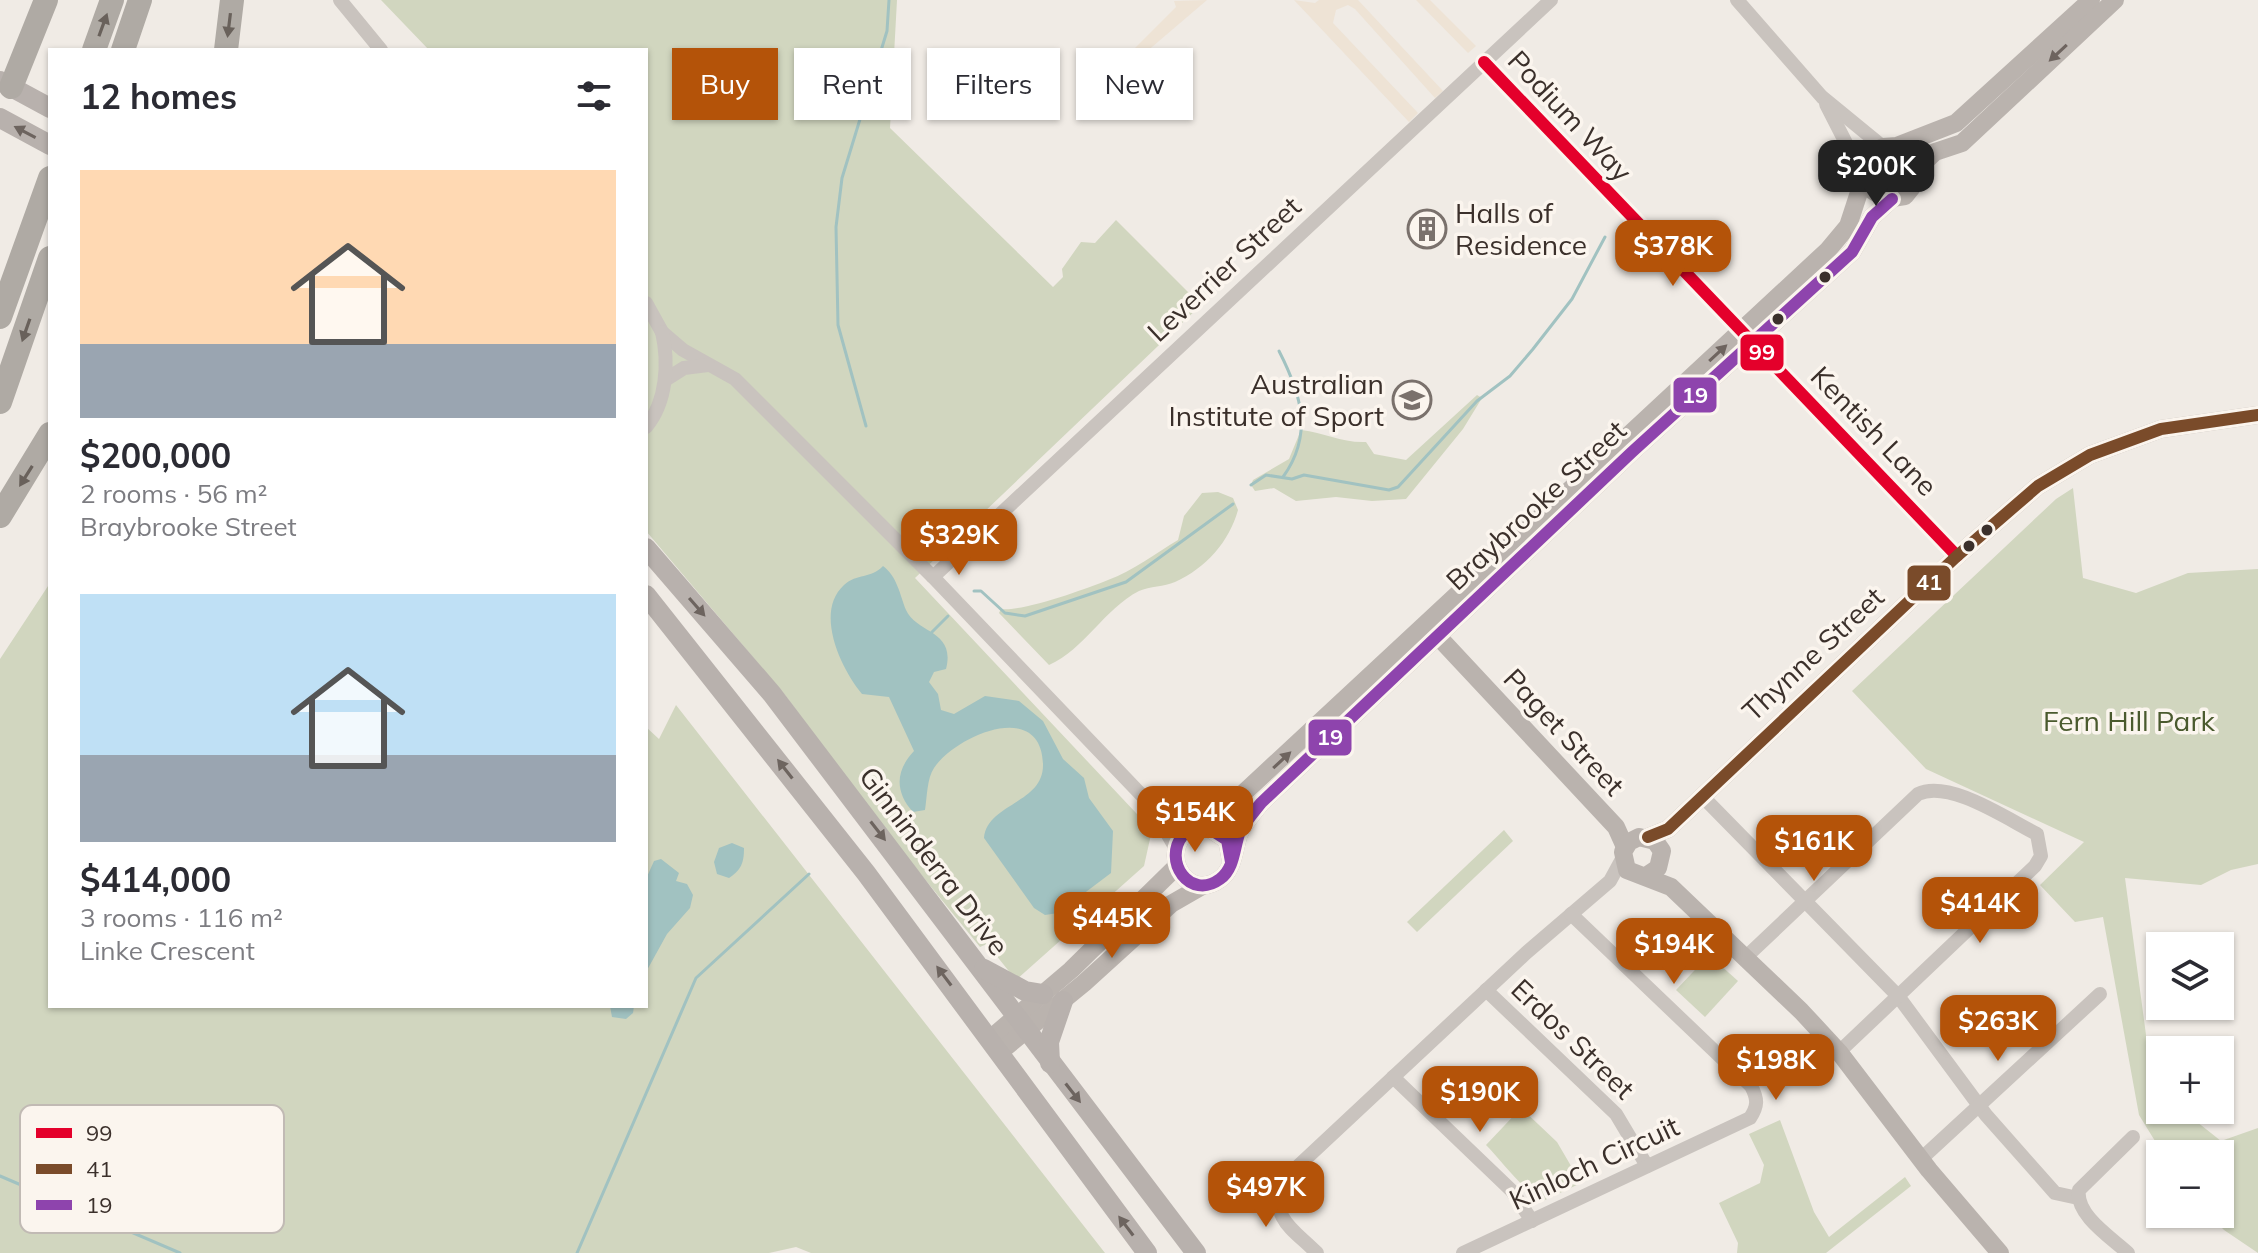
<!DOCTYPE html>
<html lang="en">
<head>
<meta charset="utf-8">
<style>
  body { margin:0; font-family:Mulish,sans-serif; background:#f7f7f7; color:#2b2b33; height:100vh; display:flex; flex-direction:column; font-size:30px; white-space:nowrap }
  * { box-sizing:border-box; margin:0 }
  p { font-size:26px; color:#7c7c81 }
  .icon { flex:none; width:44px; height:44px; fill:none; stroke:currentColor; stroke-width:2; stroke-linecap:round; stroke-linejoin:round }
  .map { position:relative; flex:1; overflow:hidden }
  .side { position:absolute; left:48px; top:48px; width:600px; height:960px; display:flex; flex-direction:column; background:#fff; border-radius:0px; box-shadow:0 2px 6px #0004 }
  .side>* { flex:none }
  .banner { position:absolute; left:672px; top:48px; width:760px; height:72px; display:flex; gap:16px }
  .buttons { position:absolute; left:2146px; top:932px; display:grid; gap:16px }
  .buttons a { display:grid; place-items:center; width:88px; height:88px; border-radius:0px; background:#fff; box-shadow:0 2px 6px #0004; font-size:40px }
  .price { position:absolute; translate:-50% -68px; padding:0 18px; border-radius:16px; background:#b45309; color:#fff; font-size:26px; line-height:52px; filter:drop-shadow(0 2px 4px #0008) }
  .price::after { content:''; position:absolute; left:50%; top:48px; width:24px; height:18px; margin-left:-12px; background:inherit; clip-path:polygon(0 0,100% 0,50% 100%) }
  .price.on { background:#222; color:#fff }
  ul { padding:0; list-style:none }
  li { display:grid; align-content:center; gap:16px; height:424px; padding:0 32px }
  li span { display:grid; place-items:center; height:248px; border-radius:0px; color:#555 }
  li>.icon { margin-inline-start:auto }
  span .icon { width:144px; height:144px; fill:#fffc; stroke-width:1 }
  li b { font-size:34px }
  h2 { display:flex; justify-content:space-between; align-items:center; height:96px; padding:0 32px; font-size:34px }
  .tag { padding:0 28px; border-radius:0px; background:#fff; box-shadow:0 2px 6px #0004; font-size:28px; line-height:72px }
  .tag.on { background:#b45309; color:#fff }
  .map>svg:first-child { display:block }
  .green { fill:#d1d6bf }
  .plaza { fill:#eee3d5 }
  .water { fill:#a1c2c1 }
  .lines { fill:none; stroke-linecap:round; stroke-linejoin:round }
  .stream { stroke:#a1c2c1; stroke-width:3 }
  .street { stroke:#c9c3be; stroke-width:14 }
  .secondary { stroke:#bab3ae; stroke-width:18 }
  .primary { stroke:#b8b1ad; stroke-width:20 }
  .highway { stroke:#afaaa4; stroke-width:24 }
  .bus-1-casing { stroke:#fbf5ee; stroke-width:18 }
  .bus-2-casing { stroke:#fbf5ee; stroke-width:18 }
  .bus-3-casing { stroke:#fbf5ee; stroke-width:18 }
  .bus-1 { stroke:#e4002b; stroke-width:12 }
  .bus-2 { stroke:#7a4b2a; stroke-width:12 }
  .bus-3 { stroke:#8e44ad; stroke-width:12 }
  .oneway { fill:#69615b }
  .oneway2 { fill:#6e645f }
  .oneway3 { fill:#6d645f }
  .bus-dot { fill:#3b302b; stroke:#fbf5ee; stroke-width:3 }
  .labels { text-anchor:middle; stroke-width:7; stroke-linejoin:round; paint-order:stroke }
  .street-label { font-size:28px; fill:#3b302b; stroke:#fbf5ee }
  .poi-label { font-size:28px; fill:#3b302b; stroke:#fbf5ee; text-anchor:start }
  .park-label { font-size:28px; fill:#4a5a2e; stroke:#fbf5ee }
  .key { fill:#fbf5ee; stroke:#c1bab4; stroke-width:2 }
  .key-label { font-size:22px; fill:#3b302b }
  .line-badge { stroke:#fbf5ee; stroke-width:3 }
  .badge-label { font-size:22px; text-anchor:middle; font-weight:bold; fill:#fff }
</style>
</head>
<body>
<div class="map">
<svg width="2258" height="1253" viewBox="0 0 2258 1253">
  <rect width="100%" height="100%" fill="#f0ebe5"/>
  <g class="green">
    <path d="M381 0H897L890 128 1053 287 1063 277 1062 269 1081 242 1095 243 1116 220 1201 305 915 578 1152 830 1144 866 1016 980 987 944 980 947 884 829 785 695 646 531V50H429Z"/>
    <path d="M1477 395 1482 398 1463 429 1406 499 1372 501 1336 497 1296 501 1274 488 1255 491 1251 485 1253 480 1289 459 1301 430C1325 433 1342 443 1366 442L1374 454 1406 460Z"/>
    <path d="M2073 488 2083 578 2136 593 2188 573 2258 569V864L2231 870 2201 885 2125 878 2153 1087 2160 1093V1110H2182L2221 1141 2258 1128V1253L2224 1230 2208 1214H2220V1154H2163L2139 1115 2103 917 2075 922 2040 885 2084 842 1926 769 1852 691 2056 499Z"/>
    <path d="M1218 492 1233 498 1238 510C1229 542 1206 568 1175 582 1164 587 1150 586 1139 591 1104 609 1085 649 1049 665L999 613 1001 609C1022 612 1086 589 1108 580 1133 571 1156 553 1178 540L1184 516 1202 493Z"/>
    <path d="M50 583V1006H646V727L659 739 676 705 1105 1253H811L796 1247 769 1253H0V659Z"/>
    <path d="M1504 830 1513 841 1417 932 1407 922Z"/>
    <path d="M1709 955 1738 981 1705 1017 1676 990Z"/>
    <path d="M1521 1108 1557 1142 1581 1183 1543 1201C1528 1196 1500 1159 1486 1145Z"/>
    <path d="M1780 1120 1814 1212 1829 1237 1905 1177 1911 1186 1826 1253H1737L1738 1243 1719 1203 1760 1183 1764 1165 1749 1134Z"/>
  </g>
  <g class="plaza">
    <path d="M1207 0 1118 76 1124 83 1121 87 1113 81 1101 91 1096 87 1176 7 1174 1Z"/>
    <path d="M1294 0 1315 3 1319 0H1358L1443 91 1435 98 1355 9 1348 5 1336 10 1333 23 1418 113 1409 122Z"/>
    <path d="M1416 0H1430L1476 46 1468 53Z"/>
  </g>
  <g class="water">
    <path d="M883 566C897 576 900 595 906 610 917 634 956 630 946 669L934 672 929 682 938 694 941 710 954 714 985 696 1019 701 1043 721 1063 759 1084 778 1089 798 1113 831 1111 873 1058 913 1045 915 1034 908 984 838C987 803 1044 804 1043 764 1041 698 955 736 934 768 927 778 927 798 925 810L913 812C895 792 895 771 914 751L889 697 862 694C841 669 814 612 844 585 857 573 871 579 883 566Z"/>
    <path d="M732 843 744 848C744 863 741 870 729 878L717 874 714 862 719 848Z"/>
    <path d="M661 859 679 873 676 881 687 884 693 895 690 908 667 934 646 972V879L654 861Z"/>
    <path d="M610 1006H634L633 1013 626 1019 612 1017Z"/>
  </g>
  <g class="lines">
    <g class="stream">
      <path d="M1279 351C1301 394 1314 434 1283 477"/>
      <path d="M866 426 838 325 836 227 842 178 887 31 889 0"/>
      <path d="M1251 485 1266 475 1292 479 1304 475 1389 490 1398 487 1477 401 1510 376 1533 349 1572 299 1605 237"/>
      <path d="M974 591H981L1005 613 1025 616 1126 582 1233 504"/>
      <path d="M932 632 948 616"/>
      <path d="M0 1176 180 1253"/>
      <path d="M577 1253 696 978 809 874"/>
    </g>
    <g class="street">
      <path d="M340 0 381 50"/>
      <path d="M1737 0 1822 97 1883 147"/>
      <path d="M1484 62 1957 556"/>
      <path d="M1826 104 1849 149 1865 166"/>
      <path d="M646 303 662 332 683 350 735 379 933 577 1151 805 1189 830"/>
      <path d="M665 380 684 368 708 365"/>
      <path d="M646 427C667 402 669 362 662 332"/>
      <path d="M933 577 1551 0"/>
      <path d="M1703 797 1898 996 1986 1115 2055 1193 2078 1198"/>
      <path d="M1153 809 1175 847"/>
      <path d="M1746 957 1918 794C1949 779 2007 819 2037 834L2041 856 2035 866 1839 1052"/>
      <path d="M1486 990 1616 1114 1647 1166"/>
      <path d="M1393 1077 1512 1191 1532 1221"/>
      <path d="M1921 1159 2100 994"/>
      <path d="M1317 1253C1292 1228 1271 1220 1281 1182L1526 953 1610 881 1622 859"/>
      <path d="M1463 1253 1750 1118C1758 1106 1758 1099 1751 1086L1571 914"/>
      <path d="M2128 1253C2112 1238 2075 1215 2079 1190L2133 1137"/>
    </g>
    <g class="secondary">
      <path d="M1897 146C1913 152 1920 164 1917 181L1905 196 1886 199 1870 189 1864 171 1871 154 1883 147 1897 146 1956 123 2091 0"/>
      <path d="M1918 168 1935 152 1962 143 2115 0"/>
      <path d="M1431 629 1616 827 1625 847"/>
      <path d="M1207 827 1828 250 1848 226 1864 177"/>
      <path d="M1648 837 1668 829 1957 556 2038 486 2090 455 2161 429 2258 415"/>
      <path d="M1231 862 1227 840 1207 827 1183 835C1162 861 1190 901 1220 879 1234 869 1234 849 1239 834 1244 823 1253 813 1261 803L1632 452 1852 252 1872 217 1892 199"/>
      <path d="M1646 876 1658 868 1662 851 1655 841 1639 837 1629 842 1623 852 1627 870 1671 887 1801 1011 1839 1052 1929 1170 2000 1253"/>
      <path d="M991 1038 1071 970 1176 867"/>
      <path d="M1001 1051 1084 983 1171 904 1204 885"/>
    </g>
    <g class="primary">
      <path d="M0 81 50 108"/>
      <path d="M0 118 50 145"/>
      <path d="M646 548 772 694 1196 1253"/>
      <path d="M646 595 866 873 1147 1253"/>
      <path d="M984 969 1025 991 1043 994"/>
      <path d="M1050 1063 1049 1042 1063 1001"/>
    </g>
    <g class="highway">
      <path d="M94 50 112 0"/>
      <path d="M123 50 140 0"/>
      <path d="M226 50 232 0"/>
      <path d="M11 87 46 0"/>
      <path d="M0 317 50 178"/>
      <path d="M0 402 50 258"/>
      <path d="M0 516 50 434"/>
    </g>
    <g class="bus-1-casing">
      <path id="bus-1" d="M1484 62 1957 556"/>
    </g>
    <g class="bus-2-casing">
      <path id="bus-2" d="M1648 837 1668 829 1957 556 2038 486 2090 455 2161 429 2258 415"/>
    </g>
    <g class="bus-3-casing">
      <path id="bus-3" d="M1231 862 1227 840 1207 827 1183 835C1162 861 1190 901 1220 879 1234 869 1234 849 1239 834 1244 823 1253 813 1261 803L1632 452 1852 252 1872 217 1892 199"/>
    </g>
    <use href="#bus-1" class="bus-1"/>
    <use href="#bus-2" class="bus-2"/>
    <use href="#bus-3" class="bus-3"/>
  </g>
  <defs><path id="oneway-solid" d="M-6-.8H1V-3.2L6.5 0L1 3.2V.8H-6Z" transform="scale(2)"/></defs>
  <g class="oneway">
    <use href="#oneway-solid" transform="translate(103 25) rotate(-70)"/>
    <use href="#oneway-solid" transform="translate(229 25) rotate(97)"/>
    <use href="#oneway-solid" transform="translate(26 330) rotate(109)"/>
    <use href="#oneway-solid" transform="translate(26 476) rotate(122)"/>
  </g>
  <g class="oneway2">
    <use href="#oneway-solid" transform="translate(2058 53) rotate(137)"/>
    <use href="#oneway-solid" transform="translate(1718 353) rotate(-43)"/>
    <use href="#oneway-solid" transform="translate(1282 760) rotate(-43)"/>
  </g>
  <g class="oneway3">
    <use href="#oneway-solid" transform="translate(25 132) rotate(-152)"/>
    <use href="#oneway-solid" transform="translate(697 607) rotate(49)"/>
    <use href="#oneway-solid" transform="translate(785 769) rotate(-128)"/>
    <use href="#oneway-solid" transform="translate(878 831) rotate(52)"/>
    <use href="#oneway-solid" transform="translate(944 976) rotate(-127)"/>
    <use href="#oneway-solid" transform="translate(1073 1093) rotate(52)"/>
    <use href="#oneway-solid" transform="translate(1126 1226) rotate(-127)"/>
  </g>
  <defs>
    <g id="building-ring" transform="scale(2)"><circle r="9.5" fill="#fbf5ee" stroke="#7a716c" stroke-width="1.5"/><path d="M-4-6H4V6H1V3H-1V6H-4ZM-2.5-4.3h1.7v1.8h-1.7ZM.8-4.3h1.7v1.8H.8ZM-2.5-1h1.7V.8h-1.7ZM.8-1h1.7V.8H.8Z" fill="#7a716c"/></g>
    <g id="university-ring" transform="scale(2)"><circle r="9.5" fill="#fbf5ee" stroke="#7a716c" stroke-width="1.5"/><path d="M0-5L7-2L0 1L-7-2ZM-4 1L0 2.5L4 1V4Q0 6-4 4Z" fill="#7a716c"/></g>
  </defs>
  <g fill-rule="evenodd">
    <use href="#building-ring" x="1427" y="229"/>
    <use href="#university-ring" x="1412" y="400"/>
  </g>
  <g class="bus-dot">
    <circle cx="1825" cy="277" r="7"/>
    <circle cx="1778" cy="319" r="7"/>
    <circle cx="1987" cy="530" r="7"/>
    <circle cx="1969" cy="546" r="7"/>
  </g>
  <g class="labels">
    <g class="street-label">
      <text transform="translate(1570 116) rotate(47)" y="10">Podium Way</text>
      <text transform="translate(1224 269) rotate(-43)" y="10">Leverrier Street</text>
      <text transform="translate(1874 431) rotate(46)" y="10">Kentish Lane</text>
      <text transform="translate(1536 505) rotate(-43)" y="10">Braybrooke Street</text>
      <text transform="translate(1813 654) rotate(-43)" y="10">Thynne Street</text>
      <text transform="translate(1564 732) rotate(47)" y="10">Paget Street</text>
      <text transform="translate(934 861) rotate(53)" y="10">Ginninderra Drive</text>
      <text transform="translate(1573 1039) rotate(44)" y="10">Erdos Street</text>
      <text transform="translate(1594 1163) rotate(-25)" y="10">Kinloch Circuit</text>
    </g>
    <g class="poi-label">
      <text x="1455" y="223">Halls of<tspan x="1455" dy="32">Residence</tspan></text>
      <text x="1384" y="394" text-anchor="end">Australian<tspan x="1384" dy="32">Institute of Sport</tspan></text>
    </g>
    <g class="park-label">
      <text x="2129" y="731">Fern Hill Park</text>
    </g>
  </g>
  <rect x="20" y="1105" width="264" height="128" rx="12" class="key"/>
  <rect x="36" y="1128" width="36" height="10" fill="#e4002b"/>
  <rect x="36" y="1164" width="36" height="10" fill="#7a4b2a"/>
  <rect x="36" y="1200" width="36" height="10" fill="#8e44ad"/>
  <g class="key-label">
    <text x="86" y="1141">99</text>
    <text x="86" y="1177">41</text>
    <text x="86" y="1213">19</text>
  </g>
  <g class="line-badge">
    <rect x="1739" y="333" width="46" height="39" rx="8" fill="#e4002b"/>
    <rect x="1672" y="376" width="46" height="38" rx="8" fill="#8e44ad"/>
    <rect x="1906" y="564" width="46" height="38" rx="8" fill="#7a4b2a"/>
    <rect x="1307" y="718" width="46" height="39" rx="8" fill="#8e44ad"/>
  </g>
  <g class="badge-label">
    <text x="1762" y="360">99</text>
    <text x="1695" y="403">19</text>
    <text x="1929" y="590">41</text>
    <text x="1330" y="745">19</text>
  </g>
</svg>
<div class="buttons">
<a><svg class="icon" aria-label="layers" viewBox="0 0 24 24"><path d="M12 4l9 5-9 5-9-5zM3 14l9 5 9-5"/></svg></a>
<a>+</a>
<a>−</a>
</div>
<b class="price on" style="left:1876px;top:208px">$200K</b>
<b class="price" style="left:1673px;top:288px">$378K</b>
<b class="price" style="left:959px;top:577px">$329K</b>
<b class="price" style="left:1195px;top:854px">$154K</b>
<b class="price" style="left:1814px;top:883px">$161K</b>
<b class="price" style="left:1980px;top:945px">$414K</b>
<b class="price" style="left:1112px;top:960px">$445K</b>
<b class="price" style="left:1674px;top:986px">$194K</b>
<b class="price" style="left:1998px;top:1063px">$263K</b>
<b class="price" style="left:1776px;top:1102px">$198K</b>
<b class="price" style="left:1480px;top:1134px">$190K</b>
<b class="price" style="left:1266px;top:1229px">$497K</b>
<div class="banner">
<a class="tag on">Buy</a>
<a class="tag">Rent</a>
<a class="tag">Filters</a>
<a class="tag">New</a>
</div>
<section class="side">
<h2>12 homes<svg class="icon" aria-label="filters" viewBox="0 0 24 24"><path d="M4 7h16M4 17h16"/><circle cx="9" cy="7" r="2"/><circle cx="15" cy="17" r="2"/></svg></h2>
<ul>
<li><span style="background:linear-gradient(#ffd9b3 70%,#9aa5b1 0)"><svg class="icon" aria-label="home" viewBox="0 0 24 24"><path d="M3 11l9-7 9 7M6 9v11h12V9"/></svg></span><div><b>$200,000</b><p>2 rooms · 56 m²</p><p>Braybrooke Street</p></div></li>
<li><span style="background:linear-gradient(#bfe0f5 65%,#9aa5b1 0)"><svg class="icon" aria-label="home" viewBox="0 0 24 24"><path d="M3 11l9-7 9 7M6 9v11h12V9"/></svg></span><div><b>$414,000</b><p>3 rooms · 116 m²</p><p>Linke Crescent</p></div></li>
</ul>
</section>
</div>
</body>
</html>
